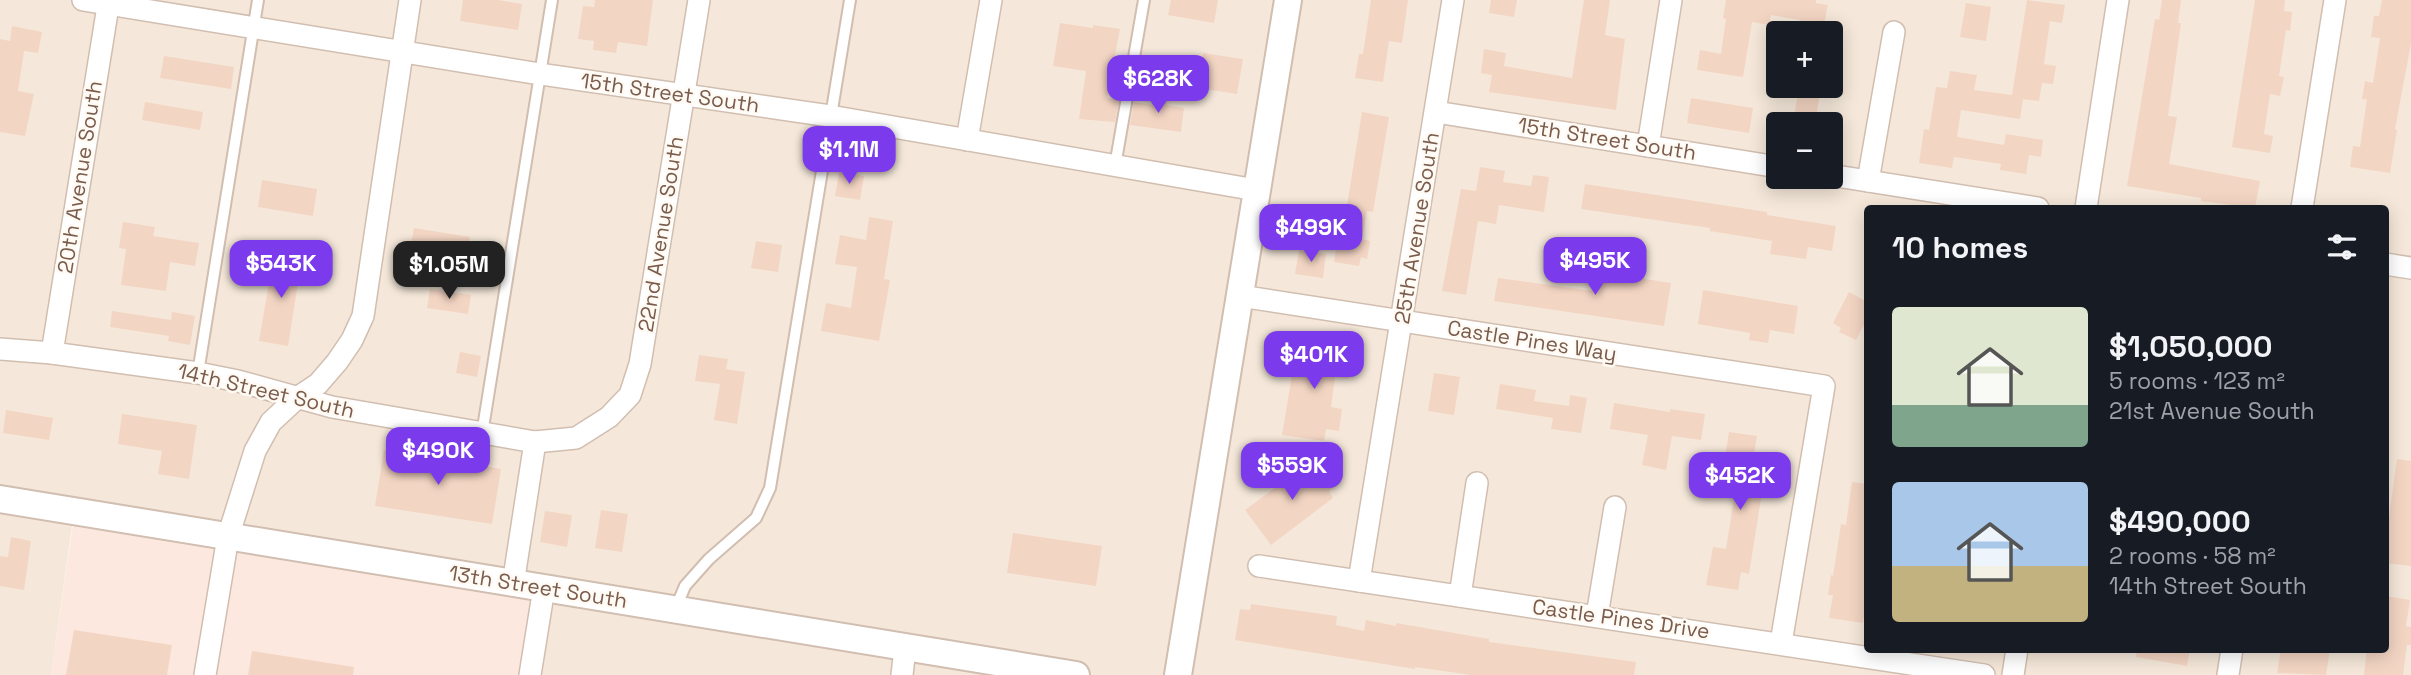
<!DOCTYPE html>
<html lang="en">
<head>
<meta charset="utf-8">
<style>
  body { margin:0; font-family:"Space Grotesk",sans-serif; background:#20242c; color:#f1f3f6; height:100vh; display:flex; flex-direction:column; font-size:26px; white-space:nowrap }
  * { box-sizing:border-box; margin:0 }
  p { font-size:23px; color:#9ea1a6 }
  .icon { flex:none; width:38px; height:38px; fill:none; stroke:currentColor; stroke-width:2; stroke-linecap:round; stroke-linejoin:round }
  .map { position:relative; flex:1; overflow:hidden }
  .details { position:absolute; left:1864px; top:205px; width:525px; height:448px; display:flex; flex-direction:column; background:#171b24; border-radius:7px; box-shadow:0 4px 18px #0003 }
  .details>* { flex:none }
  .tools { position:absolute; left:1766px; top:21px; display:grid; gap:14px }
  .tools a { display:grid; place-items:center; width:77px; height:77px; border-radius:7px; background:#171b24; box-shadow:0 4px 18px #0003; font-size:35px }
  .price { position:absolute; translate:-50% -60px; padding:0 16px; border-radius:14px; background:#7c3aed; color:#fff; font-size:23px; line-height:46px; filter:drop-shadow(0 2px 4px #0008) }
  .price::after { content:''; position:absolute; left:50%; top:42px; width:21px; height:16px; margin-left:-10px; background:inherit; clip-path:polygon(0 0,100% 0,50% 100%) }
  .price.active { background:#222; color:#fff }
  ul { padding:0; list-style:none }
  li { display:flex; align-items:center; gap:21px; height:175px; padding:0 28px }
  li span { display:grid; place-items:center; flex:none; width:196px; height:140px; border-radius:7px; color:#555 }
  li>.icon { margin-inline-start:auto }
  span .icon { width:84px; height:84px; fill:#fffc; stroke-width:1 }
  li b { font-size:30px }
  h2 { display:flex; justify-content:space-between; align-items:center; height:84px; padding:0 28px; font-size:30px }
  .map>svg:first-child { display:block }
  .residential { fill:#f5e8da; fill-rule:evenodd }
  .commercial { fill:#fde8e0 }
  .building { fill:#f3d5c3 }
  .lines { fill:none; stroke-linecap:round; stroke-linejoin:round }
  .service-casing { stroke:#d1beb0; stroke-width:14 }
  .minor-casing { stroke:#d1beb0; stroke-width:24 }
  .tertiary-casing { stroke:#d1beb0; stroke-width:30 }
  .service { stroke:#fff; stroke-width:10 }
  .minor { stroke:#fff; stroke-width:21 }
  .tertiary { stroke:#fff; stroke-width:26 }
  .labels { text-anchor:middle; stroke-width:5; stroke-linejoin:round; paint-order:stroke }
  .street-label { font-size:21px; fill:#7a5c4d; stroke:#fffaf3 }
</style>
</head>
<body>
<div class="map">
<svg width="2411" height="675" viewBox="0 0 2411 675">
  <rect width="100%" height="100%" fill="#fdf6ec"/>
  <path class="residential" d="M0 0H2411V675H530L74 512 51 675H0ZM1778 33H1830V86H1778ZM1778 124H1830V177H1778ZM1867 208H2385V649H1867Z"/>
  <path class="commercial" d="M75 511 544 588 530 675H51Z"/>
  <g class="building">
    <path d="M463 0H498L522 4 518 30 460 21Z"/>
    <path d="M595 0H653L647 46 618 42 616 53 593 50 594 41 578 39 583 6 594 7Z"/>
    <path d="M1171 0H1218L1214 23 1168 15Z"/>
    <path d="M1371 0H1408L1402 43 1389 41 1383 82 1355 78 1359 54H1363Z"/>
    <path d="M1491 0H1517L1514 17 1489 13Z"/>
    <path d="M1584 0H1610L1605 35 1625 39 1616 110 1489 92 1492 75 1481 73 1484 49 1506 53 1504 66 1572 78Z"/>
    <path d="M1726 0H1816V3L1828 5 1822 33H1798L1800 20 1771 15 1769 25 1752 22 1743 77 1697 70 1700 50 1721 54 1726 19 1723 18Z"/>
    <path d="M2027 0 2065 5 2062 23 2050 21 2044 64 2056 66 2053 84 2042 83 2039 101 2023 99 2020 119 1961 110 1957 137 2004 145 2006 134 2043 140 2041 157 2029 155 2026 174 2000 170 2001 164 1954 157 1952 168 1919 163 1924 129 1929 130 1936 87 1947 88 1950 71 1977 75 1974 90 2012 95Z"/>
    <path d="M2162 0H2181L2178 23H2181L2168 116 2177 117 2169 164 2260 181 2255 208 2201 201V198L2127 186 2155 19 2159 20Z"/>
    <path d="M2255 0H2285L2284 11 2292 12 2290 31 2286 30 2279 76 2284 77 2280 96 2270 94 2264 134 2273 136 2270 153 2232 147Z"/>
    <path d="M2382 0H2411V43L2395 129 2397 130 2390 173 2350 167 2353 146 2360 147 2367 99H2362L2365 81 2373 83 2380 38 2371 37 2374 16H2379Z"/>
    <path d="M1966 3 1991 7 1986 41 1960 37Z"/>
    <path d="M1060 23 1093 28V25L1120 29 1107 98 1119 100 1115 122 1079 119 1086 71 1053 66Z"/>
    <path d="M12 26 42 32 38 53 24 51 18 91 34 94 25 136 0 132V39L10 41Z"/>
    <path d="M1203 53 1243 59 1237 94 1198 88Z"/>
    <path d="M164 56 234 67 231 89 160 78Z"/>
    <path d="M1799 86H1821L1815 124H1793Z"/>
    <path d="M1153 93 1168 95 1166 105 1184 108 1181 132 1130 125 1134 102 1152 105Z"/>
    <path d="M1691 98 1753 108 1749 133 1687 123Z"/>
    <path d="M145 102 203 112 200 130 142 120Z"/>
    <path d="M1362 112 1389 117 1373 212 1367 211 1362 239 1370 241 1367 259 1361 257 1359 266 1334 262 1340 223 1344 224Z"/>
    <path d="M1480 167 1505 171 1503 182 1531 186 1533 175 1549 177 1544 212 1499 205 1496 224 1478 221 1466 295 1442 291 1461 189 1476 191Z"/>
    <path d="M839 172 864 176 860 200 835 196Z"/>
    <path d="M262 180 317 189 313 216 258 207Z"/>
    <path d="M1585 184 1767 212V215L1836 226 1832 251 1808 247 1806 259 1770 254 1772 241 1710 231V228L1581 209Z"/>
    <path d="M869 217 893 221 884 279 890 280 879 341 821 331 826 303 851 308 857 267 835 264 840 235 866 240Z"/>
    <path d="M123 222 155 227 153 236 199 243 195 266 170 262 166 291 121 285 126 249 119 248Z"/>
    <path d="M414 228 470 237 466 254 411 244Z"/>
    <path d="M756 241 782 245 778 272 751 268Z"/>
    <path d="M1299 250 1326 254 1323 278 1295 274Z"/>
    <path d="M274 253 302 258 288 346 259 341Z"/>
    <path d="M1608 260 1621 262 1619 275 1671 283 1664 326 1494 301 1498 278 1594 291 1598 265 1606 267Z"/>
    <path d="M430 289 471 295 468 314 427 308Z"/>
    <path d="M1703 290 1798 306 1794 334 1770 330 1768 343 1749 340 1750 333 1698 324Z"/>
    <path d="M1849 292 1867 302V319L1856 340 1839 332 1841 328 1833 323Z"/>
    <path d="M112 311 171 320 172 312 195 316 190 345 168 341 169 336 110 327Z"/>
    <path d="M1298 339 1341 346 1339 356 1351 358 1348 379 1335 377 1331 407 1342 409 1339 431 1326 429 1324 441 1282 435Z"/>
    <path d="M460 352 481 356 477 377 456 373Z"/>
    <path d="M699 355 728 359 726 369 745 372 737 424 714 420 720 384 695 381Z"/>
    <path d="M1434 373 1460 377 1454 415 1428 411Z"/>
    <path d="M1500 384 1536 390 1534 401 1569 406 1570 395 1587 398 1581 433 1551 429 1553 418 1496 409Z"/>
    <path d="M1614 403 1670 412V409L1705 414 1701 440 1672 436 1666 470 1642 465 1648 435 1610 429Z"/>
    <path d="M6 410 53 418 49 440 3 433Z"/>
    <path d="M122 414 197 425 189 479 158 474 162 451 118 444Z"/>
    <path d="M1729 432 1757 436 1754 453 1768 455 1749 574 1741 572 1738 590 1706 585 1713 547 1726 549 1738 473 1723 470Z"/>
    <path d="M384 450 501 469 492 524 375 506Z"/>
    <path d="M1315 458 1336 486 1329 491 1333 498 1271 545 1245 510Z"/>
    <path d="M2397 459 2411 461V566L2385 563V545Z"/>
    <path d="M1852 482 1867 484V596L1863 623 1829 618 1833 595H1828L1831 575 1833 576 1841 524 1846 525Z"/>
    <path d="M601 510 628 514 622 552 595 548Z"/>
    <path d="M545 511 572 515 567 547 540 542Z"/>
    <path d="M1013 533 1102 546 1096 586 1007 573Z"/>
    <path d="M11 537 31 541 24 590 0 586V556L8 557Z"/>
    <path d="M2385 596 2410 600 2406 626 2411 627V645H2407L2403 675H2364L2367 649H2385Z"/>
    <path d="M1251 604 1337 616 1336 625 1364 631 1366 620 1396 626V623L1489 639V642L1636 662 1634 675H1471L1415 667V669L1235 640 1240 609 1250 610Z"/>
    <path d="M74 630 172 645 167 675H66Z"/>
    <path d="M2137 649H2190L2187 666 2136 657Z"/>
    <path d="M2281 649H2330L2326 675 2277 673Z"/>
    <path d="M252 651 354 667 353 675H248Z"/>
  </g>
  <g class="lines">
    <g class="service-casing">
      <g id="service">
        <path d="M1115 166 1144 0"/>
        <path d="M198 373 258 0"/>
        <path d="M482 434 552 0"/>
        <path d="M675 610 685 586 709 559 756 518 770 488 850 0"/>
      </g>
    </g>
    <g class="minor-casing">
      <g id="minor">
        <path d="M83 0 540 74 830 116 1256 190"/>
        <path d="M1436 112 1778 167"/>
        <path d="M967 140 991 0"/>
        <path d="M1648 146 1671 0"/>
        <path d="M1830 175 2038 208"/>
        <path d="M1868 181 1894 32"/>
        <path d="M2086 208 2118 0"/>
        <path d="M2302 208 2335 0"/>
        <path d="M2385 264 2411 268"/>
        <path d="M1240 296 1824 386 1781 643"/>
        <path d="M0 349 52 353 198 373 238 381 332 407 535 442 576 438 609 417 630 395 640 364 699 0"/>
        <path d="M52 353 109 0"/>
        <path d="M1259 566 1984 675"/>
        <path d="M1359 581 1453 0"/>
        <path d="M513 584 535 442"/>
        <path d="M1460 596 1477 483"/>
        <path d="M1597 616 1615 507"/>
        <path d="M205 675 228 537 255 451 271 422 297 398 318 384 337 362 352 340 363 316 410 0"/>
        <path d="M530 675 544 588"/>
        <path d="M902 675 905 649"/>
        <path d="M2013 675 2017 649"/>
        <path d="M2228 675 2232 649"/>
      </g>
    </g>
    <g class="tertiary-casing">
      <g id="tertiary">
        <path d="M0 499 1076 675"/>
        <path d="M1178 675 1288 0"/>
      </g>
    </g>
    <use href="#service" class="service"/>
    <use href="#minor" class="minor"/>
    <use href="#tertiary" class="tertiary"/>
  </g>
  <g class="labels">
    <g class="street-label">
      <text transform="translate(670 93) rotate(8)" y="7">15th Street South</text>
      <text transform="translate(1607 139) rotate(9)" y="7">15th Street South</text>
      <text transform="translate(80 177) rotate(-81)" y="7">20th Avenue South</text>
      <text transform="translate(1417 228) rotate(-81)" y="7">25th Avenue South</text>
      <text transform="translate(661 234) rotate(-81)" y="7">22nd Avenue South</text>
      <text transform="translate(1532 341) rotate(9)" y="7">Castle Pines Way</text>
      <text transform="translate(266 391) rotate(13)" y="7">14th Street South</text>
      <text transform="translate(538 587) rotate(9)" y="7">13th Street South</text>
      <text transform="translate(1621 619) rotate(8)" y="7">Castle Pines Drive</text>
    </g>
  </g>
</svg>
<div class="tools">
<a>+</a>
<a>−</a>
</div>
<b class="price" style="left:1158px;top:115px">$628K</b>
<b class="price" style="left:849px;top:186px">$1.1M</b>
<b class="price" style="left:1311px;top:264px">$499K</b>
<b class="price" style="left:1595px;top:297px">$495K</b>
<b class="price" style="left:281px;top:300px">$543K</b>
<b class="price active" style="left:449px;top:301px">$1.05M</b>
<b class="price" style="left:1314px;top:391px">$401K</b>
<b class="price" style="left:438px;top:487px">$490K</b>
<b class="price" style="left:1292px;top:502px">$559K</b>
<b class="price" style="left:1740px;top:512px">$452K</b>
<section class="details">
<h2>10 homes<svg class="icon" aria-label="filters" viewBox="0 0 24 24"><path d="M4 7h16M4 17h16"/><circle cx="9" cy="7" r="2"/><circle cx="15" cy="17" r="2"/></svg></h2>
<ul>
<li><span style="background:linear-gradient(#dfe7d0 70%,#7fa58c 0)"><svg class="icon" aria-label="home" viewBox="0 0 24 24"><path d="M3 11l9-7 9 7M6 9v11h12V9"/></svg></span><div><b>$1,050,000</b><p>5 rooms · 123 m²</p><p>21st Avenue South</p></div></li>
<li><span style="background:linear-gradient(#a9c7e8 60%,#c2b280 0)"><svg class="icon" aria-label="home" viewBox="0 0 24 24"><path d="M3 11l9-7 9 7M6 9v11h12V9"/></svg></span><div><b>$490,000</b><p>2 rooms · 58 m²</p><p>14th Street South</p></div></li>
</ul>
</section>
</div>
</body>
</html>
